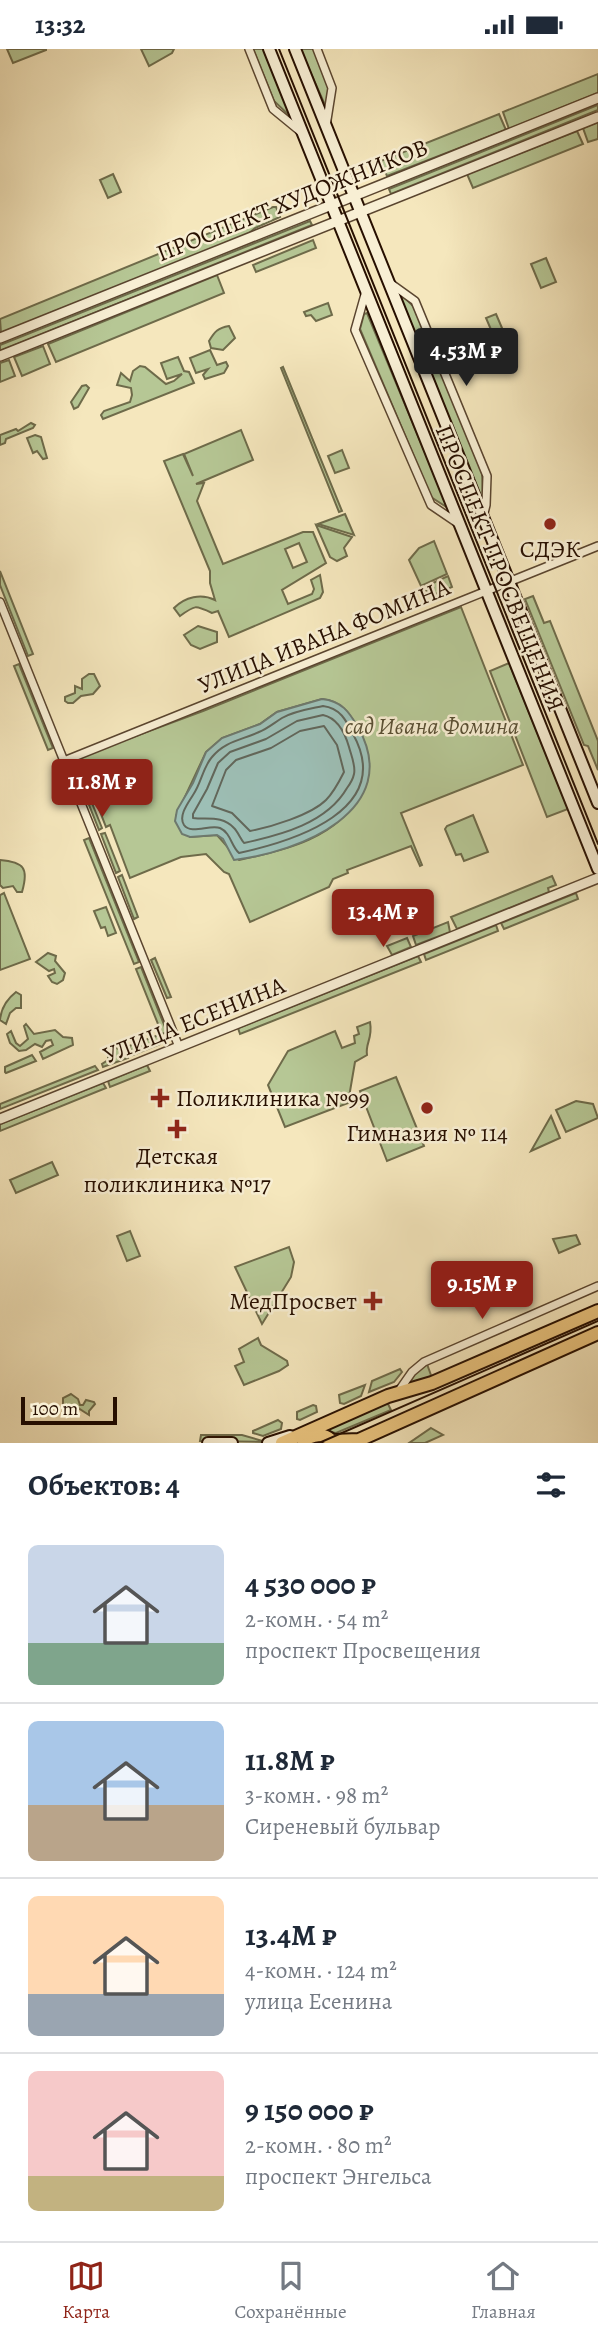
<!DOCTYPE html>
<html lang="ru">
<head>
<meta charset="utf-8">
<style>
  body { margin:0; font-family:Alegreya,serif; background:#f2f2f3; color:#1f2937; height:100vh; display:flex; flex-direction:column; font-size:26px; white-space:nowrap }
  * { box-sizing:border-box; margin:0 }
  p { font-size:23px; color:#747a83 }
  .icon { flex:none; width:38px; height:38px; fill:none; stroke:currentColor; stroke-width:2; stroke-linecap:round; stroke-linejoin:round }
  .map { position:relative; height:1394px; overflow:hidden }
  .details { display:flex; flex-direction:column; background:#fff; flex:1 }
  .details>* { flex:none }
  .scale { position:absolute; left:21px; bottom:18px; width:96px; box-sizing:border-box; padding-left:7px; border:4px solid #270f00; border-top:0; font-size:19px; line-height:24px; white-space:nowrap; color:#270f00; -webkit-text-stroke:5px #f8efd4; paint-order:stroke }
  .price { position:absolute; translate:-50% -60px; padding:0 16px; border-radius:7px; background:#8f2418; color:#fff; font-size:23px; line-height:46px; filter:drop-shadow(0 2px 4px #0008) }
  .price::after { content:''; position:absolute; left:50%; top:42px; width:21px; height:16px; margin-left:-10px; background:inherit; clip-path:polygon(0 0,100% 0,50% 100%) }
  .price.active { background:#222; color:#fff }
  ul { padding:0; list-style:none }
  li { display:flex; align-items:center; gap:21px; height:175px; padding:0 28px }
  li+li { border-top:2px solid #e0e1e3 }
  li span { display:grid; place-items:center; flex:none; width:196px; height:140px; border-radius:10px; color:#555 }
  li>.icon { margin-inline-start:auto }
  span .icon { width:84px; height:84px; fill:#fffc; stroke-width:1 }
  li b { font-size:30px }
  h2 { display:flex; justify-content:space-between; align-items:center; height:84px; padding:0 28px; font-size:30px }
  .status { display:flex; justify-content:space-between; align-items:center; height:49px; padding:0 35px; background:#fff; direction:ltr }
  .status svg { height:19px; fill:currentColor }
  .menu { display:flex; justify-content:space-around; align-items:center; height:98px; border-top:2px solid #e0e1e3; background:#fff; font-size:19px; color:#747a83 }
  .menu a { display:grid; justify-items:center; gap:4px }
  .menu .active { color:#8f2418 }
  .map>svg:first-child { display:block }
  .green { fill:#b6c795; stroke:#6e6b4a; stroke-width:2; fill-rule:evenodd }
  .water { fill:#9dbfb6; stroke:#6e796d; stroke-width:2 }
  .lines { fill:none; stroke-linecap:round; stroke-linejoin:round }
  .shore { stroke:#62675b; stroke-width:2 }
  .minor-casing { stroke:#5a452f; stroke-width:10 }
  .tertiary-casing { stroke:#5a452f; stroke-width:12 }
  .secondary-casing { stroke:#270f00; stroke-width:14 }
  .primary-casing { stroke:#270f00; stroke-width:16 }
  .minor { stroke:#f8efd4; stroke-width:7 }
  .tertiary { stroke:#f8efd4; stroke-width:9 }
  .secondary { stroke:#f8efd4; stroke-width:10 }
  .primary { stroke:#eac47e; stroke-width:12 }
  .tram { stroke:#270f00; stroke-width:2 }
  .poi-dot { fill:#8f2418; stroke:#f8efd4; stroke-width:2.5 }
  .labels { text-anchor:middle; stroke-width:5; stroke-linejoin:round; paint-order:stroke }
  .street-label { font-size:24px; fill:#270f00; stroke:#f8efd4 }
  .poi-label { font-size:24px; fill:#270f00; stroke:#f8efd4 }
  .park-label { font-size:24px; font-style:italic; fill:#594f34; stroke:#f8efd4 }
</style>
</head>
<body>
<div class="status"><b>13:32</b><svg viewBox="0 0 49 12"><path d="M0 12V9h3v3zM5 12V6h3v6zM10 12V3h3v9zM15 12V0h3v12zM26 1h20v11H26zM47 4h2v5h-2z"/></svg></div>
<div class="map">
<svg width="598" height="1394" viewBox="0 0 598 1394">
  <rect width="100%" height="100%" fill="#f5e7bd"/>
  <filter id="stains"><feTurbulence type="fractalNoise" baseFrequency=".00286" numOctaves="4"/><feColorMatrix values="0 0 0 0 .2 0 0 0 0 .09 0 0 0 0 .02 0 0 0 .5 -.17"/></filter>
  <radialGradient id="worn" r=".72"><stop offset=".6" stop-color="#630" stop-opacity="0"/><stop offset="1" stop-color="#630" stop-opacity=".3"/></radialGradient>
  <g class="green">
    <path d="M7 0H46V1L13 14Z"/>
    <path d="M141 0H174L172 4 149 17Z"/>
    <path d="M253 0H266L292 69 274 52Z"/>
    <path d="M300 0H314C320 17 335 39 325 56Z"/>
    <path d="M598 25V44L509 80 503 63Z"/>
    <path d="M598 56V61L391 145 389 140Z"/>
    <path d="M499 65 506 81 387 127 381 112Z"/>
    <path d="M598 73V90L588 93 583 79Z"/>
    <path d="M577 82 583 95 473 139 467 125Z"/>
    <path d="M113 125 121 143 108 149 100 131Z"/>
    <path d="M273 158H276L280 168 255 179 248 185 1 284 0 270Z"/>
    <path d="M310 172 312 176 0 302V296Z"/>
    <path d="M313 191 316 199 256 223 253 216Z"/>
    <path d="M546 209 556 233 541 239 531 215Z"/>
    <path d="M217 226 224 244 56 313 48 295Z"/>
    <path d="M400 248H404L415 259 482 422 483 448H480Z"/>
    <path d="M328 254 332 266 316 272 311 266 306 267 304 263Z"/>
    <path d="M367 264 448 459 431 448 360 280 364 265Z"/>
    <path d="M496 265 505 286 495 290 486 269Z"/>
    <path d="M229 277 235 289 223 301 211 299 209 292C215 282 218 279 229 277Z"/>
    <path d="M43 297 50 315 22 327 14 308Z"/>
    <path d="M210 301 217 316 226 313 228 317 224 324 205 330 203 326 208 320 196 324 190 309Z"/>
    <path d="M178 308 184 322 189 323 194 334 103 370 101 366 104 362 130 353 132 346 131 339 117 336 121 324 130 332 133 322 140 317 145 318 166 335 174 332 182 325 167 330 161 314Z"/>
    <path d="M9 311 15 327 0 333V314Z"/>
    <path d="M283 318 342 462 339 463 281 319Z"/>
    <path d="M86 336 89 339 78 358 74 360 71 353 82 337Z"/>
    <path d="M31 374 35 376 33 379 6 390 5 394 0 396V386L16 380 18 382Z"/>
    <path d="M241 381 253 411 196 435 204 434 197 452 223 515 303 483H313L326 514 282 541 288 555 312 545 314 540 311 531 320 526 323 543 320 549 229 588 218 562 212 564C195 556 195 556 180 567L174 559C185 548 201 544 215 551L210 534V522L164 412 183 405 193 427 184 405ZM299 494 307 513 293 519 285 500Z"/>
    <path d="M35 386 41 388 47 409 43 410 37 402 33 404 27 389Z"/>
    <path d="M342 401 349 419 335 424 328 407Z"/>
    <path d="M345 465 354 486 318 475Z"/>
    <path d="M316 476 352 488 344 499 347 507 337 512 330 508Z"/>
    <path d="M434 492 447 525 421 537 409 511 419 499Z"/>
    <path d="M0 522 33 605 28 607 0 536Z"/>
    <path d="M448 527 452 538 433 546 422 539Z"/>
    <path d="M533 547 544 574 550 572 598 692V721L588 697 584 696 525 550Z"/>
    <path d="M461 558 523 716 401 764 422 816 420 817 411 797 347 821 348 824 333 830 329 838 250 873 229 825 224 823 206 805 181 808 130 829 110 776 106 778 79 708 203 662ZM322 650C343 652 351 666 360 683 370 703 373 726 362 744 337 789 287 801 239 811L217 786 190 788 176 767 206 703 222 689 260 675 277 663Z"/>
    <path d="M198 577 217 583V593L200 600 191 596 184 586Z"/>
    <path d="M509 614 568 760 547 768 490 622Z"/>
    <path d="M19 615 53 699 48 701 14 617Z"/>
    <path d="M89 625H94L100 637 93 645 81 647 73 654H68L65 652V648L75 644V637L82 640V630Z"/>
    <path d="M79 722 102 779 99 781 76 723Z"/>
    <path d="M473 766 488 803 464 812 461 805 456 806 445 780 447 777Z"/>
    <path d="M105 784 120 822 116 824 101 785Z"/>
    <path d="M89 789 139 913 134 915 84 791Z"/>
    <path d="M0 811C24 813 29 819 22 843H17L13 837 3 839 0 836Z"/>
    <path d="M122 826 138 868 134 870 118 828Z"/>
    <path d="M552 827 556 836 548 839 549 843 457 880 451 868Z"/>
    <path d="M4 844 30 910 0 921V846Z"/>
    <path d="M576 844 578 850 504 880 501 874Z"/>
    <path d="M106 858 116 884 108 887 105 878 101 879 94 862Z"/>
    <path d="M448 873 450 883 416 896 413 887Z"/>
    <path d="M496 876 498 882 426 911 424 905Z"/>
    <path d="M407 889 411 898 392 906 387 897Z"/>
    <path d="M48 904 56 907 55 912 65 924 63 931 57 935 52 933 48 927 55 924 54 920 49 922 36 913Z"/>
    <path d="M418 907 421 913 240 985 238 979Z"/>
    <path d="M155 909 171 948 167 949 151 911Z"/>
    <path d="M141 918 167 983 162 985 136 920Z"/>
    <path d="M16 943 21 946V959H16L10 964 6 975 0 971C1 960 7 950 16 943Z"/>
    <path d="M370 973C373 990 365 994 367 1006L355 1013 348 1054 285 1078 268 1036 288 1002 335 982 342 999 355 994 354 987 359 985 357 978Z"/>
    <path d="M26 975 34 985 55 981 63 988 72 989 73 996 43 1010 40 1003 53 996 51 991 46 992 42 998 35 995 26 1001 19 1002 10 994 7 985 11 982 16 994 20 997 28 990 24 977Z"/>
    <path d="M159 986 160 995 133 1006 129 997Z"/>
    <path d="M113 998 125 1002 128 1009 103 1018 102 1015 108 1011V1004Z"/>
    <path d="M32 1006 36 1012 6 1024 5 1023V1018Z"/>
    <path d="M147 1016 150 1022 110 1038 108 1032Z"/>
    <path d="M95 1017 98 1021 0 1060V1055Z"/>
    <path d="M396 1028 424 1097 387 1112 360 1042Z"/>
    <path d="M103 1034 106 1039 0 1082V1075Z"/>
    <path d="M576 1052 593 1055 598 1069 566 1083 556 1061Z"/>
    <path d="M551 1067 560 1089 531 1102Z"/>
    <path d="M52 1113 58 1126 16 1144 10 1131Z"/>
    <path d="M130 1182 140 1207 127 1212 117 1187Z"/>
    <path d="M576 1186 580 1195 559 1204 553 1190Z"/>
    <path d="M289 1198 294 1213 291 1228 262 1275 235 1218Z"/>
    <path d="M258 1289 261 1296 287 1312 288 1316 279 1322 244 1336 235 1317 244 1313 239 1300Z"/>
    <path d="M427 1315 432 1329 409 1335 415 1324Z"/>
    <path d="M400 1320 402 1323 394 1333 369 1343 372 1332Z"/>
    <path d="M365 1336 361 1347 344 1355 340 1354 339 1346Z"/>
    <path d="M71 1345 78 1350 80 1356H83L86 1351 94 1353 95 1355 89 1362V1366L78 1359 71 1363 63 1358V1349Z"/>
    <path d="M387 1353 391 1361 336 1384 319 1381Z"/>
    <path d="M313 1356 316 1357 317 1363 300 1371 297 1370V1363Z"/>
    <path d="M278 1371 282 1374 281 1380 263 1387 253 1384V1382Z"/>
    <path d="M431 1379 443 1386 425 1394H409Z"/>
    <path d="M201 1386H242L266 1393 200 1392Z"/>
  </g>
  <path class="water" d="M322 650C342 652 349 663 358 678 405 762 299 803 234 811L223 790 217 786 190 788 182 785 175 772 177 761 193 734 206 703 222 689 260 675 277 663Z"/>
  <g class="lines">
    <g class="shore">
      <path d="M323 657C340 659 346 671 353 685 395 761 294 792 239 804 231 797 231 784 220 779 210 775 191 786 184 776 178 767 188 754 193 746 201 735 203 718 212 708 225 692 242 691 259 683 267 680 274 674 282 669 294 662 309 660 323 657Z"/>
      <path d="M323 666C337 669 345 684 349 698 351 706 356 717 354 725 353 730 350 735 347 739 327 774 281 786 244 794 240 789 238 783 234 779 222 766 207 771 193 769V765L207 740 218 714 230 703 266 690 297 672Z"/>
      <path d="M324 677 337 696 344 723C339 733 334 743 326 751 311 766 271 778 250 782L232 764 212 757 226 721 236 711 271 699 300 682Z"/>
    </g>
    <g class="minor-casing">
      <g id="minor">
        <path d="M249 0 273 60 301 83"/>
        <path d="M317 0 332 39 326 77"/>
        <path d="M390 234 415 252 487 427 486 456 483 468"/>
        <path d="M366 242 355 281 431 456 459 475"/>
        <path d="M0 553 179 998"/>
        <path d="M64 712 598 497"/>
        <path d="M398 1343 412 1323 424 1313 598 1237"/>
      </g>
    </g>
    <g class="tertiary-casing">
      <g id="tertiary">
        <path d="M0 289 598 49"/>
        <path d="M0 307 598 68"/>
        <path d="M0 1070 598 829"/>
      </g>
    </g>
    <g class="secondary-casing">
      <g id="secondary">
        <path d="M269 0 598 820"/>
        <path d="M295 0 598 754"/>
        <path d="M208 1394H232"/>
        <path d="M268 1394 290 1387"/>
      </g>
    </g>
    <g class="primary-casing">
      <g id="primary">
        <path d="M303 1391C314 1386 323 1383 332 1392L359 1391 598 1284"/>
        <path d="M282 1394 388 1347 432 1334 598 1262"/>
      </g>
    </g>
    <use href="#minor" class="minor"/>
    <use href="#tertiary" class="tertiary"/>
    <use href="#secondary" class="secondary"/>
    <use href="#primary" class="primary"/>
    <g class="tram">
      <path d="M279 0 598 795"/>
      <path d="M319 1394 598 1272"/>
    </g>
  </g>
  <g class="poi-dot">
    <circle cx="550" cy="475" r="7"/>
    <path d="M156.5 1038.5h7v7h7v7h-7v7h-7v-7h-7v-7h7z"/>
    <circle cx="427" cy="1059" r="7"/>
    <path d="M173.5 1069.5h7v7h7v7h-7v7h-7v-7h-7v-7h7z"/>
    <path d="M369.5 1241.5h7v7h7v7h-7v7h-7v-7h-7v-7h7z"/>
  </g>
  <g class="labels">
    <g class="street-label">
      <text transform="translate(292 151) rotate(-22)" y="8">ПРОСПЕКТ ХУДОЖНИКОВ</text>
      <text transform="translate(500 519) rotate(68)" y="8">ПРОСПЕКТ ПРОСВЕЩЕНИЯ</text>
      <text transform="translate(324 587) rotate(-22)" y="8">УЛИЦА ИВАНА ФОМИНА</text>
      <text transform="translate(194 971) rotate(-22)" y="8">УЛИЦА ЕСЕНИНА</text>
    </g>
    <g class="poi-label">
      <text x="550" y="508">СДЭК</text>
      <text x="176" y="1057" text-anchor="start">Поликлиника №99</text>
      <text x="427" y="1092">Гимназия № 114</text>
      <text x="177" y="1115">Детская<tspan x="177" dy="28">поликлиника №17</tspan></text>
      <text x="357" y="1260" text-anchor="end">МедПросвет</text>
    </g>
    <g class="park-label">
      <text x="432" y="685">сад Ивана Фомина</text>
    </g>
  </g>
  <rect width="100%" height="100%" filter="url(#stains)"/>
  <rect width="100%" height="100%" fill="url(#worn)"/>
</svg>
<div class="scale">100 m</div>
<b class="price active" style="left:466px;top:339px">4.53M ₽</b>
<b class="price" style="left:102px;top:770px">11.8M ₽</b>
<b class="price" style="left:383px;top:900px">13.4M ₽</b>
<b class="price" style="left:482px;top:1272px">9.15M ₽</b>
</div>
<section class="details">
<h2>Объектов: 4<svg class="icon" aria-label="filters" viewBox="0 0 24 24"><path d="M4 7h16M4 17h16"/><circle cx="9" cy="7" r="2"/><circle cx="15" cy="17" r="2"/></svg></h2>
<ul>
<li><span style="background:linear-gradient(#c9d6e8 70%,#7fa58c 0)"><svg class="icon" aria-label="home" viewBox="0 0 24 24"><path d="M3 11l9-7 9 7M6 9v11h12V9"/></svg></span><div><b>4 530 000 ₽</b><p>2-комн. · 54 m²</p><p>проспект Просвещения</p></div></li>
<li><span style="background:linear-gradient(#a9c7e8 60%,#b9a48a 0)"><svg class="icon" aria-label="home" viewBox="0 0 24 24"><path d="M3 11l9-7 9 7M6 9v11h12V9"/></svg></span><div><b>11.8M ₽</b><p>3-комн. · 98 m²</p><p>Сиреневый бульвар</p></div></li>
<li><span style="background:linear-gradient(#ffd9b3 70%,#9aa5b1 0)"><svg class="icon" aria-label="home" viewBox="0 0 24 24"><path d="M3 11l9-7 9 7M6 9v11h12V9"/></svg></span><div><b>13.4M ₽</b><p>4-комн. · 124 m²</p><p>улица Есенина</p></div></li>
<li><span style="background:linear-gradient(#f6c9c9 75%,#c2b280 0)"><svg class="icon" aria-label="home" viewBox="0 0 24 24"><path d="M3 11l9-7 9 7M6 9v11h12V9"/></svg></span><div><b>9 150 000 ₽</b><p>2-комн. · 80 m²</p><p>проспект Энгельса</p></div></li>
</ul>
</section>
<nav class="menu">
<a class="active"><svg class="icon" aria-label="map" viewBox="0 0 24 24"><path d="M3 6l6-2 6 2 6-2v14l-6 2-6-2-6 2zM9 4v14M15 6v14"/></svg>Карта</a>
<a><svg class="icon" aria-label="saved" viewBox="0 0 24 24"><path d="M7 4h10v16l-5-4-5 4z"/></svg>Сохранённые</a>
<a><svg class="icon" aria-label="home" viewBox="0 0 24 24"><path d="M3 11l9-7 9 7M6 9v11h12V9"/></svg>Главная</a>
</nav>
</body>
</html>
